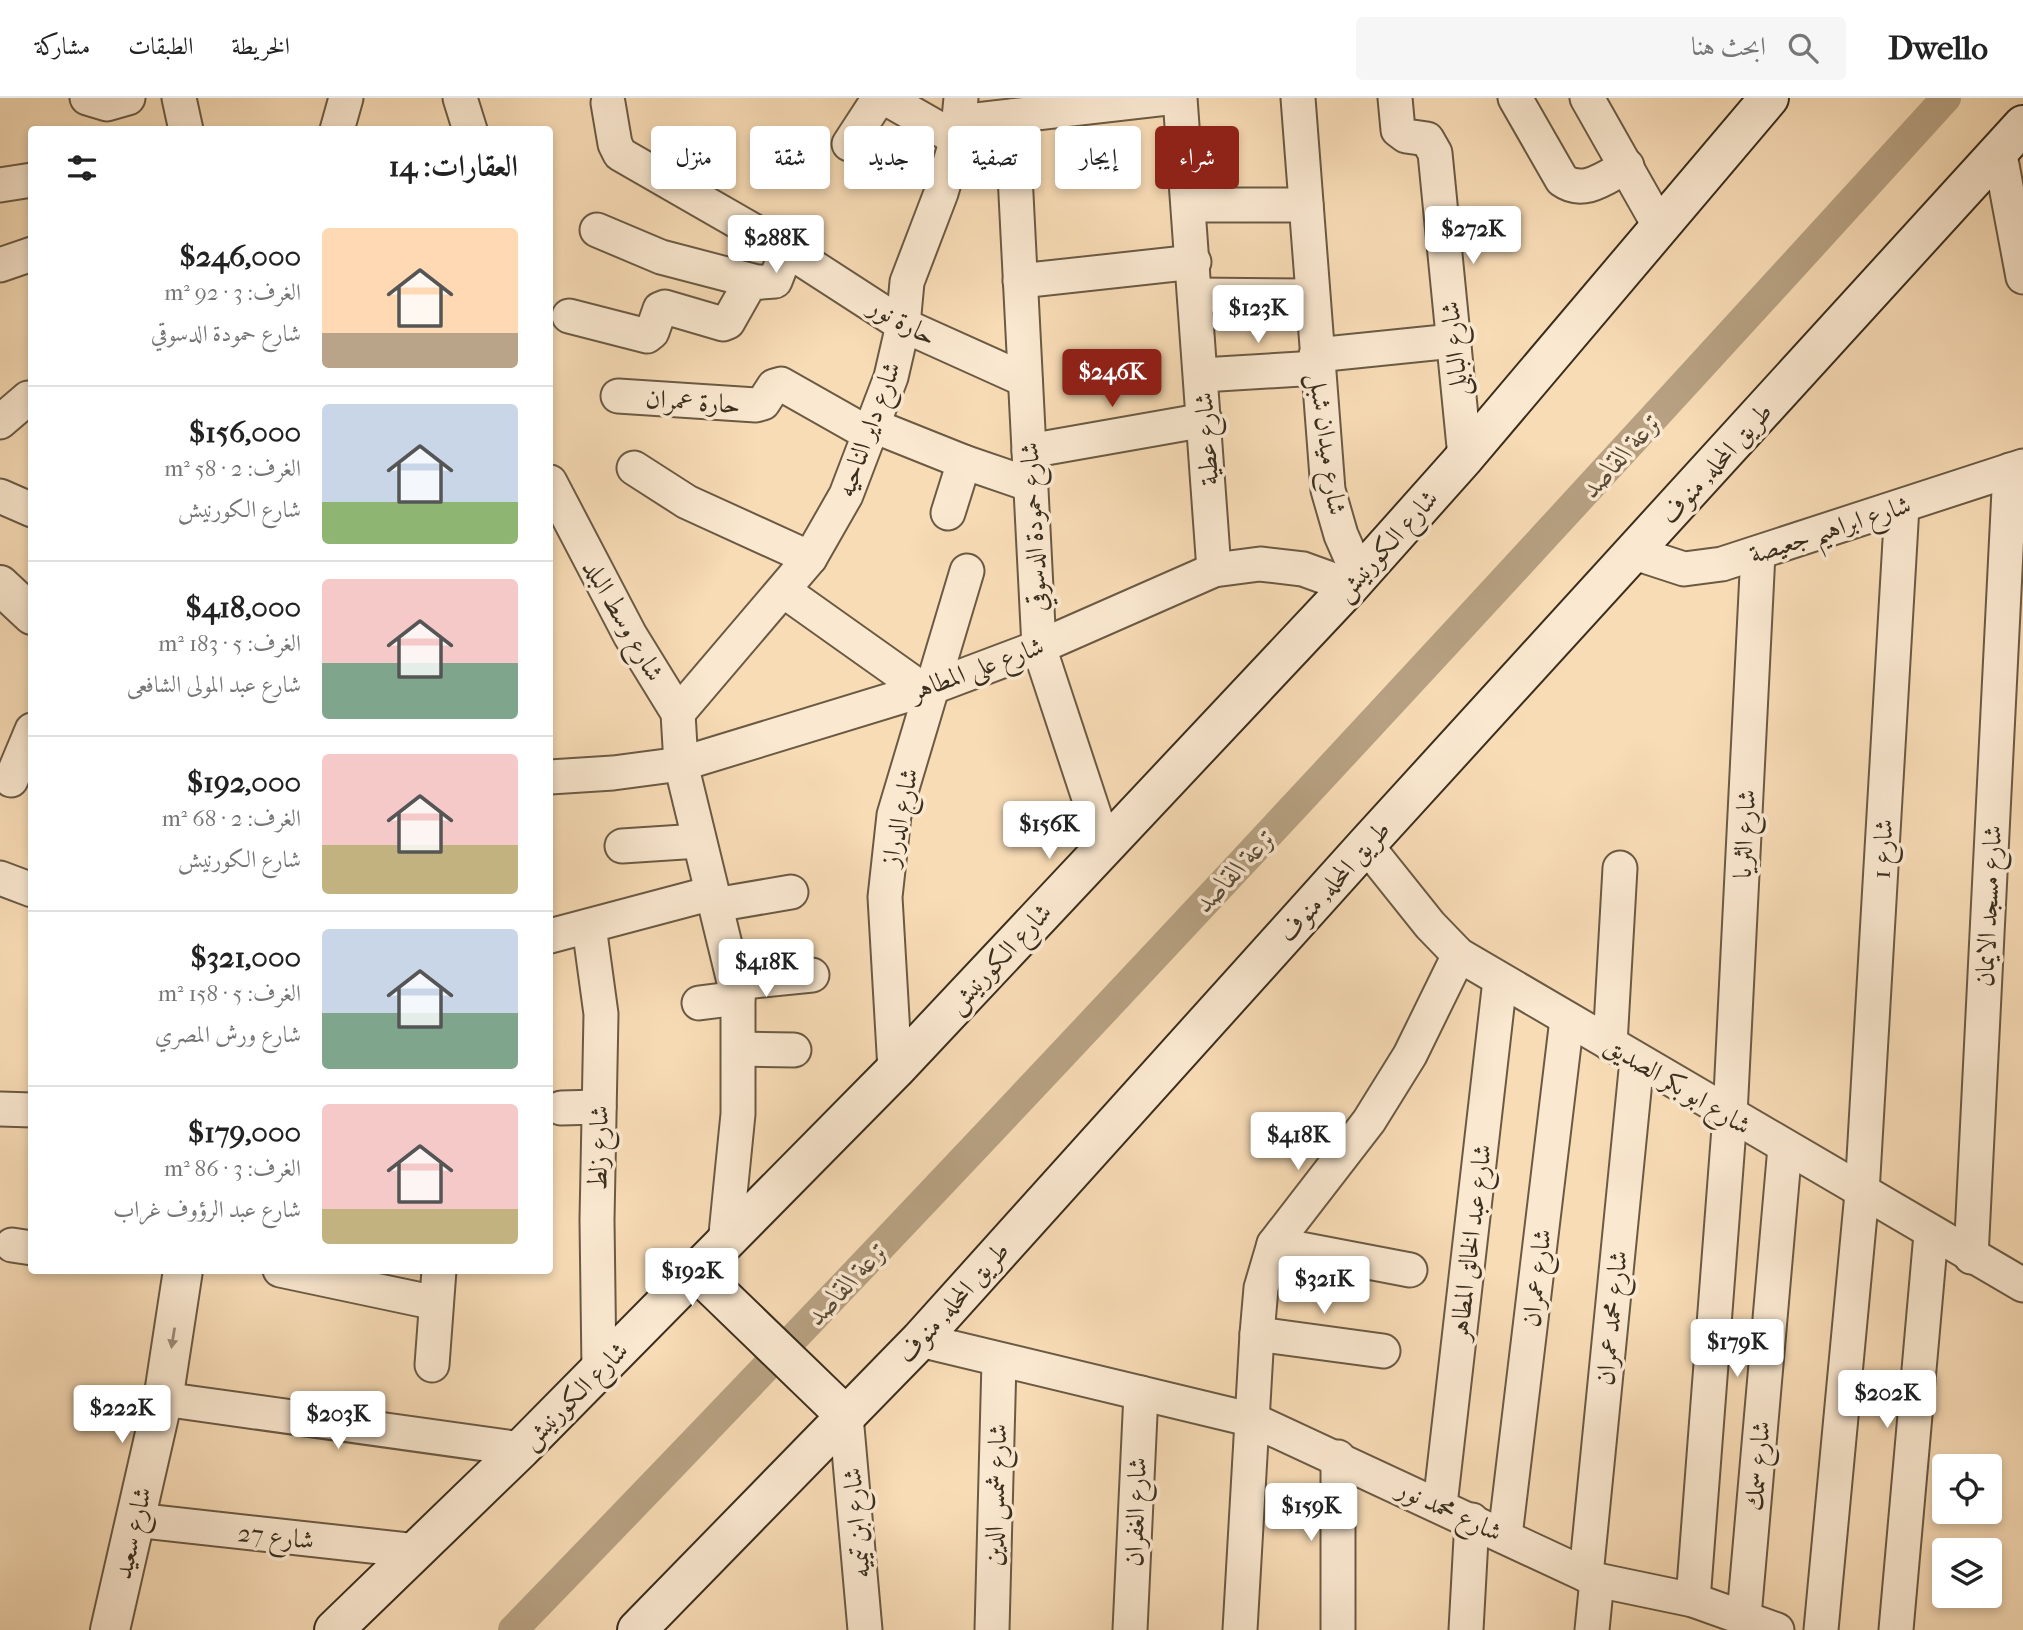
<!DOCTYPE html>
<html lang="ar">
<head>
<meta charset="utf-8">
<style>
  body { margin:0; font-family:"IM FELL French Canon",Amiri,serif; background:#f6f6f6; color:#222; direction:rtl; height:100vh; display:flex; flex-direction:column; font-size:26px; white-space:nowrap }
  * { box-sizing:border-box; margin:0 }
  p { font-size:23px; color:#767676 }
  .icon { flex:none; width:38px; height:38px; fill:none; stroke:currentColor; stroke-width:2; stroke-linecap:round; stroke-linejoin:round }
  .map { position:relative; flex:1; overflow:hidden; direction:ltr }
  .drawer { position:absolute; left:28px; top:28px; width:525px; height:1148px; display:flex; flex-direction:column; background:#fff; border-radius:7px; box-shadow:0 4px 10px #0003; direction:rtl }
  .drawer>* { flex:none }
  .top-card { position:absolute; left:574px; top:28px; width:665px; height:63px; direction:rtl; display:flex; gap:14px }
  .tools { position:absolute; left:1932px; top:1356px; display:grid; gap:14px }
  .tools a { display:grid; place-items:center; width:70px; height:70px; border-radius:7px; background:#fff; box-shadow:0 4px 10px #0003; font-size:35px }
  .price { position:absolute; translate:-50% -60px; padding:0 16px; border-radius:7px; background:#fff; color:#222; font-size:23px; line-height:46px; filter:drop-shadow(0 2px 4px #0008) }
  .price::after { content:''; position:absolute; left:50%; top:42px; width:21px; height:16px; margin-left:-10px; background:inherit; clip-path:polygon(0 0,100% 0,50% 100%) }
  .price.current { background:#8f2418; color:#fff }
  ul { padding:0; list-style:none }
  li { display:flex; align-items:center; gap:21px; height:175px; padding:0 35px }
  li+li { border-top:2px solid #e0e0e0 }
  li span { display:grid; place-items:center; flex:none; width:196px; height:140px; border-radius:7px; color:#555 }
  li>.icon { margin-inline-start:auto }
  span .icon { width:84px; height:84px; fill:#fffc; stroke-width:1 }
  li b { font-size:30px }
  h2 { display:flex; justify-content:space-between; align-items:center; height:84px; padding:0 35px; font-size:30px }
  .tag { padding:0 24px; border-radius:7px; background:#fff; box-shadow:0 4px 10px #0003; font-size:24px; line-height:63px }
  .tag.current { background:#8f2418; color:#fff }
  header { display:flex; align-items:center; gap:42px; box-sizing:border-box; height:98px; padding:0 35px; background:#fff; border-bottom:2px solid #e0e0e0 }
  header strong { font-size:33px }
  nav { display:flex; gap:38px; margin-inline-start:auto; font-size:24px }
  .search { width:490px; height:63px; background:#f6f6f6; display:flex; align-items:center; gap:18px; box-sizing:border-box; padding:0 24px; border-radius:7px; color:#767676; font-size:26px }
  .map>svg:first-child { display:block }
  .lines { fill:none; stroke-linecap:round; stroke-linejoin:round }
  .canal { stroke:#b7a182; stroke-width:30 }
  .minor-casing { stroke:#6a5a44; stroke-width:37 }
  .tertiary-casing { stroke:#6a5a44; stroke-width:42 }
  .secondary-casing { stroke:#3a2e1e; stroke-width:42 }
  .minor { stroke:#fae8d0; stroke-width:33 }
  .tertiary { stroke:#fae8d0; stroke-width:38 }
  .secondary { stroke:#fae8d0; stroke-width:38 }
  .oneway { fill:#9a8b77 }
  .labels { text-anchor:middle; stroke-width:7; stroke-linejoin:round; paint-order:stroke }
  .street-label { font-size:26px; fill:#3a2e1e; stroke:#fae8d0 }
  .water-label { font-size:28px; font-style:italic; fill:#594b37; stroke:#fae8d0 }
</style>
</head>
<body>
<header>
<strong>Dwello</strong>
<div class="search"><svg class="icon" aria-label="search" viewBox="0 0 24 24"><circle cx="10" cy="10" r="6"/><path d="M15 15l6 6"/></svg>ابحث هنا</div>
<nav><a>الخريطة</a><a>الطبقات</a><a>مشاركة</a></nav>
</header>
<div class="map">
<svg width="2023" height="1532" viewBox="0 0 2023 1532">
  <rect width="100%" height="100%" fill="#f8dcb6"/>
  <filter id="stains"><feTurbulence type="fractalNoise" baseFrequency=".00286" numOctaves="4"/><feColorMatrix values="0 0 0 0 .2 0 0 0 0 .09 0 0 0 0 .02 0 0 0 .5 -.17"/></filter>
  <radialGradient id="worn" r=".72"><stop offset=".6" stop-color="#630" stop-opacity="0"/><stop offset="1" stop-color="#630" stop-opacity=".3"/></radialGradient>
  <g class="lines">
    <path class="canal" d="M513 1532C1000 1030 1475 517 1946 0"/>
    <g class="minor-casing">
      <g id="minor">
        <path d="M87 0 107 6 128 0"/>
        <path d="M179 0 186 32"/>
        <path d="M460 0 470 32"/>
        <path d="M885 0 957 41"/>
        <path d="M1180 0 1214 472"/>
        <path d="M1298 0 1328 392 1341 437 1359 478"/>
        <path d="M1395 0 1398 32 1406 38 1427 41 1435 55 1465 359"/>
        <path d="M1515 0 1562 82C1584 98 1606 79 1627 68"/>
        <path d="M1587 0 1660 129"/>
        <path d="M608 5 615 46 620 56 787 152 903 227 1025 282"/>
        <path d="M1012 18 1039 549 1104 746"/>
        <path d="M959 24 1167 0"/>
        <path d="M337 32 346 0"/>
        <path d="M849 46 879 0"/>
        <path d="M1999 51 2023 179"/>
        <path d="M0 87 32 82"/>
        <path d="M1189 107H1306"/>
        <path d="M597 132 661 159 753 183"/>
        <path d="M0 167 32 156"/>
        <path d="M1020 183 1194 164"/>
        <path d="M1196 197 1312 198"/>
        <path d="M569 218 647 238 652 234 660 211 665 209 723 226 728 224 750 185 775 183 787 152"/>
        <path d="M1316 257 1453 243"/>
        <path d="M1202 277 1317 270"/>
        <path d="M618 298 756 307 763 305 774 288 781 286 871 337"/>
        <path d="M0 324 28 300"/>
        <path d="M874 328 964 364 1031 387"/>
        <path d="M1029 353 1205 322"/>
        <path d="M634 370 687 404 810 460"/>
        <path d="M550 384 630 537 678 615 681 666 738 900V1016L725 1146"/>
        <path d="M0 398 32 412"/>
        <path d="M948 415 964 364"/>
        <path d="M1635 455 1684 471 1722 466 2023 368"/>
        <path d="M784 493 922 591"/>
        <path d="M678 615 810 460 846 397 891 279 903 227 907 184 941 95 957 41 961 0"/>
        <path d="M550 679 613 675 681 666 933 589 1039 549 1214 472 1260 466 1303 471 1350 488"/>
        <path d="M11 682 32 632"/>
        <path d="M1366 747 1430 827 1459 857 2023 1187"/>
        <path d="M622 748 699 743"/>
        <path d="M0 780 32 792"/>
        <path d="M715 807 791 794"/>
        <path d="M589 828 601 916 597 1122 599 1272"/>
        <path d="M550 838 712 795"/>
        <path d="M735 885 812 877"/>
        <path d="M699 905 738 900"/>
        <path d="M1610 946 1620 770"/>
        <path d="M740 951 794 952"/>
        <path d="M895 972 885 799 894 717 967 473"/>
        <path d="M561 1010 599 1009"/>
        <path d="M0 1011 32 1012"/>
        <path d="M1274 1146 1410 1172"/>
        <path d="M12 1147 32 1150"/>
        <path d="M1971 1159 2010 372"/>
        <path d="M280 1172 436 1205"/>
        <path d="M1257 1236 1383 1253"/>
        <path d="M920 1242 1253 1322 1597 1482 1693 1502 1777 1532"/>
        <path d="M432 1267 439 1172"/>
        <path d="M163 1301 521 1351"/>
        <path d="M846 1318 865 1532"/>
        <path d="M1440 1407 1500 882"/>
        <path d="M135 1422 417 1453"/>
        <path d="M1505 1438 1567 921"/>
        <path d="M1586 1477 1637 962"/>
        <path d="M1693 1502 1730 1017 1758 455"/>
        <path d="M1744 1518 1785 1049"/>
        <path d="M992 1532 999 1263"/>
        <path d="M1130 1532 1141 1295"/>
        <path d="M1240 1532 1257 1236 1261 1190 1274 1146 1369 1023 1410 957 1459 857"/>
        <path d="M1338 1532V1359"/>
        <path d="M1466 1532 1472 1422"/>
        <path d="M1592 1532 1597 1482"/>
        <path d="M1821 1532 1862 1095 1902 408"/>
        <path d="M1896 1532 1931 1136"/>
      </g>
    </g>
    <g class="tertiary-casing">
      <g id="tertiary">
        <path d="M0 487 32 517"/>
        <path d="M110 1532 164 1296 183 1172"/>
      </g>
    </g>
    <g class="secondary-casing">
      <g id="secondary">
        <path d="M697 1174 846 1318"/>
        <path d="M334 1532 521 1351 895 972 1350 488 1465 359 1769 0"/>
        <path d="M637 1532 920 1242 1366 747 2023 27"/>
      </g>
    </g>
    <use href="#minor" class="minor"/>
    <use href="#tertiary" class="tertiary"/>
    <use href="#secondary" class="secondary"/>
  </g>
  <defs><path id="oneway-solid" d="M-6-.8H1V-3.2L6.5 0L1 3.2V.8H-6Z" transform="scale(1.75)"/></defs>
  <use class="oneway" href="#oneway-solid" transform="translate(173 1240) rotate(99)"/>
  <g class="labels">
    <g class="street-label">
      <text transform="translate(903 223) rotate(29)" y="9">حارة نور</text>
      <text transform="translate(1454 251) rotate(-96)" y="9">شارع البابلى</text>
      <text transform="translate(693 303) rotate(4)" y="9">حارة عمران</text>
      <text transform="translate(868 331) rotate(-70)" y="9">شارع داير الناحيه</text>
      <text transform="translate(1206 341) rotate(-94)" y="9">شارع عطية</text>
      <text transform="translate(1328 346) rotate(82)" y="9">شارع ميدان شبل</text>
      <text transform="translate(1716 365) rotate(-48)" y="9">طريق المحله, منوف</text>
      <text transform="translate(1033 429) rotate(-93)" y="9">شارع حمودة الدسوقي</text>
      <text transform="translate(1830 431) rotate(-18)" y="9">شارع ابراهيم جعيصة</text>
      <text transform="translate(1386 447) rotate(-48)" y="9">شارع الكورنيش</text>
      <text transform="translate(624 522) rotate(60)" y="9">شارع وسط البلد</text>
      <text transform="translate(977 570) rotate(-20)" y="9">شارع على المطاهر</text>
      <text transform="translate(899 719) rotate(-78)" y="9">شارع الدراز</text>
      <text transform="translate(1744 736) rotate(-87)" y="9">شارع الثريا</text>
      <text transform="translate(1882 751) rotate(-87)" y="9">شارع 1</text>
      <text transform="translate(1334 783) rotate(-48)" y="9">طريق المحله, منوف</text>
      <text transform="translate(1988 808) rotate(-87)" y="9">شارع مسجد الايمان</text>
      <text transform="translate(999 860) rotate(-47)" y="9">شارع الكورنيش</text>
      <text transform="translate(1678 987) rotate(31)" y="9">شارع ابو بكر الصديق</text>
      <text transform="translate(598 1050) rotate(-89)" y="9">شارع زلط</text>
      <text transform="translate(1470 1144) rotate(-83)" y="9">شارع عبد الخالق المطاهر</text>
      <text transform="translate(1536 1180) rotate(-83)" y="9">شارع عمران</text>
      <text transform="translate(953 1204) rotate(-48)" y="9">طريق المحله, منوف</text>
      <text transform="translate(1611 1220) rotate(-84)" y="9">شارع محمد عمران</text>
      <text transform="translate(574 1297) rotate(-45)" y="9">شارع الكورنيش</text>
      <text transform="translate(1757 1368) rotate(-85)" y="9">شارع سمك</text>
      <text transform="translate(995 1397) rotate(-88)" y="9">شارع شمس الدين</text>
      <text transform="translate(1450 1412) rotate(25)" y="9">شارع محمد نور</text>
      <text transform="translate(1135 1414) rotate(-88)" y="9">شارع الغفران</text>
      <text transform="translate(856 1425) rotate(-95)" y="9">شارع ابن تيميه</text>
      <text transform="translate(132 1435) rotate(-77)" y="9">شارع سعيد</text>
      <text transform="translate(276 1438) rotate(6)" y="9">شارع 27</text>
    </g>
    <g class="water-label">
      <text transform="translate(1621 356) rotate(-48)" y="10">ترعة القاصد</text>
      <text transform="translate(1235 771) rotate(-47)" y="10">ترعة القاصد</text>
      <text transform="translate(847 1184) rotate(-47)" y="10">ترعة القاصد</text>
    </g>
  </g>
  <rect width="100%" height="100%" filter="url(#stains)"/>
  <rect width="100%" height="100%" fill="url(#worn)"/>
</svg>
<div class="tools">
<a><svg class="icon" aria-label="locate" viewBox="0 0 24 24"><circle cx="12" cy="12" r="6"/><path d="M12 2v4M12 18v4M2 12h4M18 12h4"/></svg></a>
<a><svg class="icon" aria-label="layers" viewBox="0 0 24 24"><path d="M12 4l9 5-9 5-9-5zM3 14l9 5 9-5"/></svg></a>
</div>
<b class="price" style="left:1473px;top:168px">$272K</b>
<b class="price" style="left:776px;top:177px">$288K</b>
<b class="price" style="left:1258px;top:247px">$123K</b>
<b class="price current" style="left:1112px;top:311px">$246K</b>
<b class="price" style="left:1049px;top:763px">$156K</b>
<b class="price" style="left:766px;top:901px">$418K</b>
<b class="price" style="left:1298px;top:1074px">$418K</b>
<b class="price" style="left:692px;top:1210px">$192K</b>
<b class="price" style="left:1324px;top:1218px">$321K</b>
<b class="price" style="left:1737px;top:1281px">$179K</b>
<b class="price" style="left:1887px;top:1332px">$202K</b>
<b class="price" style="left:122px;top:1347px">$222K</b>
<b class="price" style="left:338px;top:1353px">$203K</b>
<b class="price" style="left:1311px;top:1445px">$159K</b>
<div class="top-card">
<a class="tag current">شراء</a>
<a class="tag">إيجار</a>
<a class="tag">تصفية</a>
<a class="tag">جديد</a>
<a class="tag">شقة</a>
<a class="tag">منزل</a>
</div>
<section class="drawer">
<h2>العقارات: 14<svg class="icon" aria-label="filters" viewBox="0 0 24 24"><path d="M4 7h16M4 17h16"/><circle cx="9" cy="7" r="2"/><circle cx="15" cy="17" r="2"/></svg></h2>
<ul>
<li><span style="background:linear-gradient(#ffd9b3 75%,#b9a48a 0)"><svg class="icon" aria-label="home" viewBox="0 0 24 24"><path d="M3 11l9-7 9 7M6 9v11h12V9"/></svg></span><div><b>$246,000</b><p>الغرف: 3 · 92 m²</p><p>شارع حمودة الدسوقي</p></div></li>
<li><span style="background:linear-gradient(#c9d6e8 70%,#8fb573 0)"><svg class="icon" aria-label="home" viewBox="0 0 24 24"><path d="M3 11l9-7 9 7M6 9v11h12V9"/></svg></span><div><b>$156,000</b><p>الغرف: 2 · 58 m²</p><p>شارع الكورنيش</p></div></li>
<li><span style="background:linear-gradient(#f6c9c9 60%,#7fa58c 0)"><svg class="icon" aria-label="home" viewBox="0 0 24 24"><path d="M3 11l9-7 9 7M6 9v11h12V9"/></svg></span><div><b>$418,000</b><p>الغرف: 5 · 183 m²</p><p>شارع عبد المولى الشافعى</p></div></li>
<li><span style="background:linear-gradient(#f6c9c9 65%,#c2b280 0)"><svg class="icon" aria-label="home" viewBox="0 0 24 24"><path d="M3 11l9-7 9 7M6 9v11h12V9"/></svg></span><div><b>$192,000</b><p>الغرف: 2 · 68 m²</p><p>شارع الكورنيش</p></div></li>
<li><span style="background:linear-gradient(#c9d6e8 60%,#7fa58c 0)"><svg class="icon" aria-label="home" viewBox="0 0 24 24"><path d="M3 11l9-7 9 7M6 9v11h12V9"/></svg></span><div><b>$321,000</b><p>الغرف: 5 · 158 m²</p><p>شارع ورش المصري</p></div></li>
<li><span style="background:linear-gradient(#f6c9c9 75%,#c2b280 0)"><svg class="icon" aria-label="home" viewBox="0 0 24 24"><path d="M3 11l9-7 9 7M6 9v11h12V9"/></svg></span><div><b>$179,000</b><p>الغرف: 3 · 86 m²</p><p>شارع عبد الرؤوف غراب</p></div></li>
</ul>
</section>
</div>
</body>
</html>
